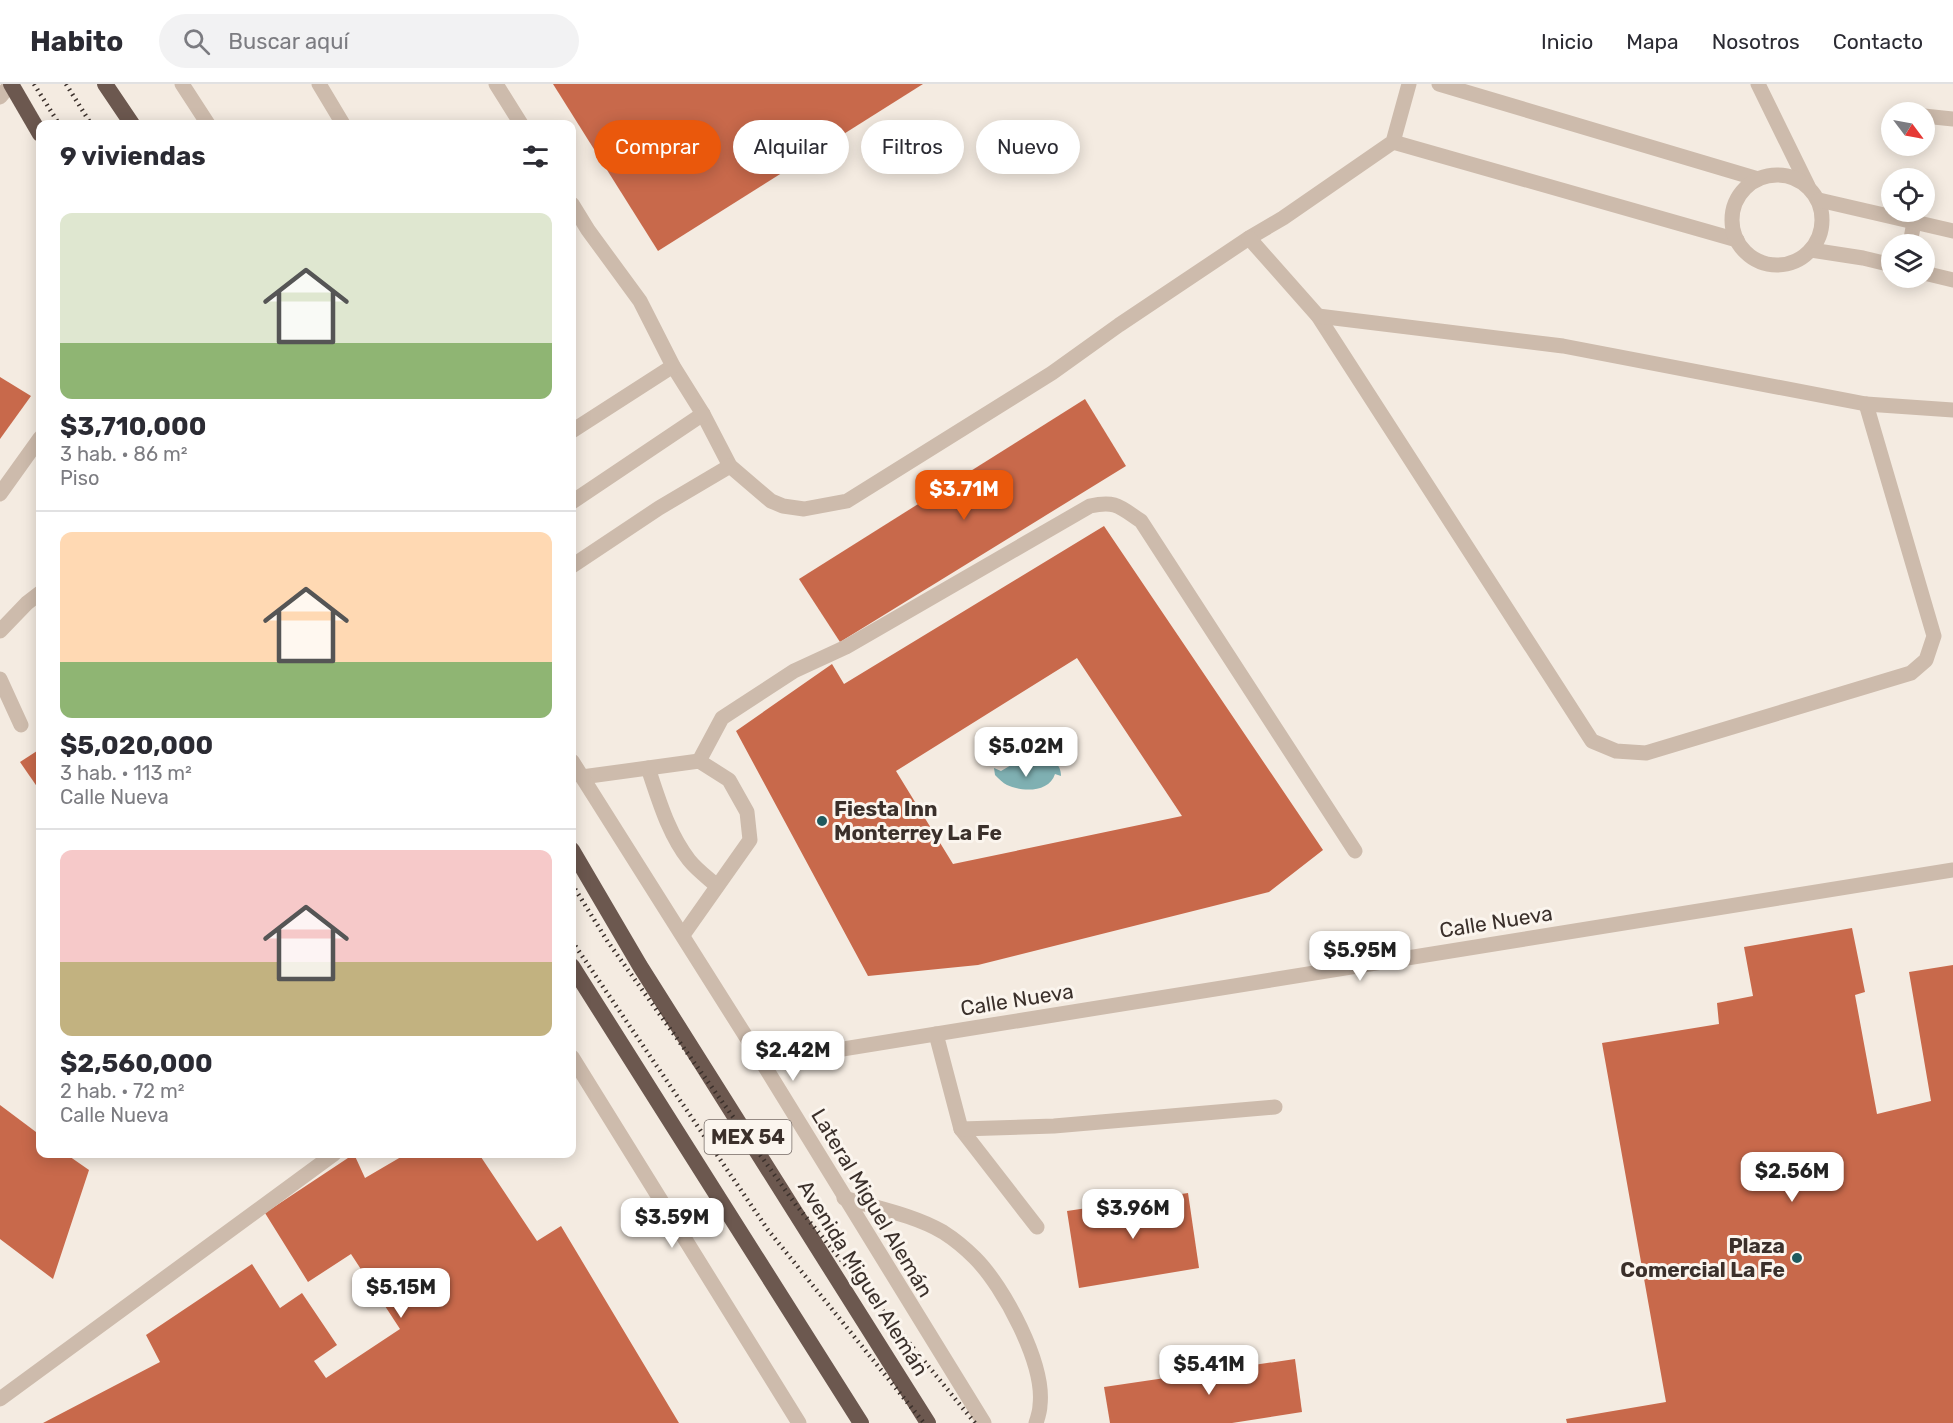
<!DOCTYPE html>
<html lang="es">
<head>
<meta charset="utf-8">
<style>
  body { margin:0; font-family:Rubik,sans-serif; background:#f2f2f3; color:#2b2b33; height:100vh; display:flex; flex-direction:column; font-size:22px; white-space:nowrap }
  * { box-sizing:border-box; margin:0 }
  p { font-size:20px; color:#7c7c81 }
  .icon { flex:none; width:33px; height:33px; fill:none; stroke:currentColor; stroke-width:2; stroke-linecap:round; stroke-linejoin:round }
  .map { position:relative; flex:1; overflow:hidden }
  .side { position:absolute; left:36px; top:36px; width:540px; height:1038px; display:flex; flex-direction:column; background:#fff; border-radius:12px; box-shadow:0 3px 15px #0003 }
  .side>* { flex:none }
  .banner { position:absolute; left:594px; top:36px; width:570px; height:54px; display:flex; gap:12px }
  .needle { width:39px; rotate:122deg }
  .fabs { position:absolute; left:1881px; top:18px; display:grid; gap:12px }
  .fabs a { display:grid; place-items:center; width:54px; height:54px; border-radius:50%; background:#fff; box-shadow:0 3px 15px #0003; font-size:30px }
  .price { position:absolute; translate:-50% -51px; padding:0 14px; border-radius:12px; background:#fff; color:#222; font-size:20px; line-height:39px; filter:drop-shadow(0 2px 3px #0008) }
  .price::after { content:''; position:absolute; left:50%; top:36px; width:18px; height:14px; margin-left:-9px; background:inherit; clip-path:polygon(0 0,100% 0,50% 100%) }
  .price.selected { background:#ea580c; color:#fff }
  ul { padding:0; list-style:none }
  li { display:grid; align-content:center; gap:12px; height:318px; padding:0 24px }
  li+li { border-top:2px solid #e1e1e2 }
  li span { display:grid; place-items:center; height:186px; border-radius:12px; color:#555 }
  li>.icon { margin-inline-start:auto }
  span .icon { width:108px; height:108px; fill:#fffc; stroke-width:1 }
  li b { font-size:26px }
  h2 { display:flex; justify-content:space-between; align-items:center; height:72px; padding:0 24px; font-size:26px }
  .chip { padding:0 21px; border-radius:27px; background:#fff; box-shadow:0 3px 15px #0003; font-size:21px; line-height:54px }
  .chip.selected { background:#ea580c; color:#fff }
  header { display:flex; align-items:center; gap:36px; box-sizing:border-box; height:84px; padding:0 30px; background:#fff; border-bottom:2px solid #e1e1e2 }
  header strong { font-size:28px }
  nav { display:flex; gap:33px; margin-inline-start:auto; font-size:21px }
  .search { width:420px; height:54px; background:#f2f2f3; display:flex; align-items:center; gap:15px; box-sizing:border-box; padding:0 21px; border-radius:33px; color:#7c7c81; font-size:22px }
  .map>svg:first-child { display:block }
  .water { fill:#7fb0b2 }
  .building { fill:#c8694b; fill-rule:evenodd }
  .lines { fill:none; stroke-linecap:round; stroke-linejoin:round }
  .service { stroke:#cdbbac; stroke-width:15 }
  .minor { stroke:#cdbbac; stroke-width:15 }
  .tertiary { stroke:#cdbbac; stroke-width:15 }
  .trunk { stroke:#6c584f; stroke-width:16 }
  .rail { stroke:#3b302b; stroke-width:4.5; stroke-dasharray:1.5 4.5; stroke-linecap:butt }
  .poi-dot { fill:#1f5a5e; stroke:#fbf5ee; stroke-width:2 }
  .labels { text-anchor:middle; stroke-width:6; stroke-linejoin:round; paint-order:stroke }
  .shield { fill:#fbf5ee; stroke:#756b66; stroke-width:1.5 }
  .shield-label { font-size:20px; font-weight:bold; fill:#3b302b }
  .poi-label { font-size:21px; font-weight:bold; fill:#3b302b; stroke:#fbf5ee; text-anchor:start }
  .street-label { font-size:21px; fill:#3b302b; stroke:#fbf5ee }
</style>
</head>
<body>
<header>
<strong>Habito</strong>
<div class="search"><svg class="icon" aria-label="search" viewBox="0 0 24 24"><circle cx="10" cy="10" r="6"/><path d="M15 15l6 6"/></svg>Buscar aquí</div>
<nav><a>Inicio</a><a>Mapa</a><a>Nosotros</a><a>Contacto</a></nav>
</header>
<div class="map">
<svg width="1953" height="1339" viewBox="0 0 1953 1339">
  <rect width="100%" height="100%" fill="#f4ebe1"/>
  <path class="water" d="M1044 672C1054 676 1061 681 1061 692L1055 690C1049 709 1022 708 1007 701 1003 699 999 695 995 691L994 684 1001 687C1015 678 1028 674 1044 672Z"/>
  <g class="building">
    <path d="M553 0H923L658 167Z"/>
    <path d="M0 293 31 312 0 355Z"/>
    <path d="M1085 315 1126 382 840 558 799 495Z"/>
    <path d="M1104 442 1323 766 1269 808 978 881 868 892 736 647 832 580 844 600ZM1077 574 1182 732 953 780 896 687Z"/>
    <path d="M40 665V707L20 678Z"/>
    <path d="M1852 844 1865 908 1855 911 1877 1030 1931 1017 1909 888 1953 881V1339H1567L1566 1335 1666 1318 1602 959 1719 940 1717 919 1753 912 1744 863Z"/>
    <path d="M0 1021 40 1051V1070H66L89 1086 53 1195 0 1155Z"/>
    <path d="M354 1070 365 1094 406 1070H479L537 1157 561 1142 679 1339H43L160 1278 146 1251 252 1180 280 1224 302 1209 337 1261 314 1277 326 1294 400 1245 351 1170 308 1198 265 1129Z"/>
    <path d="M1188 1109 1199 1184 1079 1204 1067 1127Z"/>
    <path d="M1295 1275 1302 1328 1232 1339H1110L1104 1303Z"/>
  </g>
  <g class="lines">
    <g class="service">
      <path d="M319 0 343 40"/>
      <path d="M496 0 521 40"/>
      <path d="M1439 0 1758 95"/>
      <path d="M1758 0 1808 102"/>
      <path d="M0 13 11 0"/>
      <path d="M1924 32 1953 35"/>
      <path d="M1393 58 1737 156"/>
      <circle cx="1777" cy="136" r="45"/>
      <path d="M1819 116 1953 147"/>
      <path d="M572 120 588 146 640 217 673 282 703 330 730 382 771 417 783 422 804 425 847 417 1052 289 1119 241 1249 154 1283 134 1393 58 1409 0"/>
      <path d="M1249 154 1318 232 1592 657 1616 667 1646 669 1911 589 1926 576 1934 552 1866 320"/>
      <path d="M1910 160 1914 138"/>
      <path d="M1811 166 1863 174 1892 181"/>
      <path d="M1924 189 1953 196"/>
      <path d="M1318 232 1563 262 1866 320 1953 326"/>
      <path d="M572 347 673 282"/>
      <path d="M572 418 703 330"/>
      <path d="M572 482 659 424 730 382"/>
      <path d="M0 547 27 519 40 509"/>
      <path d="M0 595 21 641"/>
      <path d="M699 677 722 634 794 587 846 563 1090 422C1116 416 1120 423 1141 437L1355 767"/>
      <path d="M648 684C659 716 668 749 689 776 697 786 708 794 717 802"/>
      <path d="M582 693 699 677 729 696 747 728 750 756 683 851"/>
      <path d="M936 950 961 1045 1037 1143"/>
      <path d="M961 1045 1054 1042 1275 1023"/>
      <path d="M844 1114C876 1124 914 1131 943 1148 954 1155 966 1165 975 1174 1004 1203 1045 1280 1040 1321 1040 1327 1038 1333 1036 1339"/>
      <path d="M0 1315 334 1070"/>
    </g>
    <g class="minor">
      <path d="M182 0 208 40"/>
      <path d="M0 410 40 354"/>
      <path d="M762 978 1953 786"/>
    </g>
    <g class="tertiary">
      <path d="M572 677 762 978 984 1339"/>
      <path d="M572 973 799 1339"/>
    </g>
    <g class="trunk">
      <path d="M11 0 40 50"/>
      <path d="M105 0 132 40"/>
      <path d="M572 766 640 882 928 1339"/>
      <path d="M572 882 861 1339"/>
    </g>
    <g class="rail">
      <path d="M34 0 59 40"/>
      <path d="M66 0 91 40"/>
      <path d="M572 800 608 858 796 1121 975 1339"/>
      <path d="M572 857 768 1146 924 1339"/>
    </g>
  </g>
  <g class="poi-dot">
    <circle cx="822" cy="737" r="6"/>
    <circle cx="1797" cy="1174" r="6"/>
  </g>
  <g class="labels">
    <rect class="shield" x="704.5" y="1036" width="87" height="34" rx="4.5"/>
    <g class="shield-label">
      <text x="748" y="1060">MEX 54</text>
    </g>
    <g class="poi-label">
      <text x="834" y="732">Fiesta Inn<tspan x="834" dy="24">Monterrey La Fe</tspan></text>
      <text x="1785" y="1169" text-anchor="end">Plaza<tspan x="1785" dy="24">Comercial La Fe</tspan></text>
    </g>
    <g class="street-label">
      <text transform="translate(1496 838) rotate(-9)" y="7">Calle Nueva</text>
      <text transform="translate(1017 916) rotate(-9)" y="7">Calle Nueva</text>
      <text transform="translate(872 1119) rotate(59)" y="7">Lateral Miguel Alemán</text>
      <text transform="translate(863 1194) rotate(58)" y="7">Avenida Miguel Alemán</text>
    </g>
  </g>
</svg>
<div class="fabs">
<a><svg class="needle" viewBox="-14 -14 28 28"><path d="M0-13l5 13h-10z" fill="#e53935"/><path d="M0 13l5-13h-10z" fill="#7c7c81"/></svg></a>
<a><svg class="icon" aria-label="locate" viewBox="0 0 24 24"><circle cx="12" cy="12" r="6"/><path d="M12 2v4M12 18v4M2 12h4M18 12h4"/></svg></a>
<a><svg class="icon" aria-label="layers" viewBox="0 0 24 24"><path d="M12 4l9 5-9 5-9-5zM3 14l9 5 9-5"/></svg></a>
</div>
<b class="price selected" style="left:964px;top:437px">$3.71M</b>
<b class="price" style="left:1026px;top:694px">$5.02M</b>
<b class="price" style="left:1360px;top:898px">$5.95M</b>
<b class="price" style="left:793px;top:998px">$2.42M</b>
<b class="price" style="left:1792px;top:1119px">$2.56M</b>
<b class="price" style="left:1133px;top:1156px">$3.96M</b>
<b class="price" style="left:672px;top:1165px">$3.59M</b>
<b class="price" style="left:401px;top:1235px">$5.15M</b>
<b class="price" style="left:1209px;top:1312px">$5.41M</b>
<div class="banner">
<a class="chip selected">Comprar</a>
<a class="chip">Alquilar</a>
<a class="chip">Filtros</a>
<a class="chip">Nuevo</a>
</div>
<section class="side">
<h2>9 viviendas<svg class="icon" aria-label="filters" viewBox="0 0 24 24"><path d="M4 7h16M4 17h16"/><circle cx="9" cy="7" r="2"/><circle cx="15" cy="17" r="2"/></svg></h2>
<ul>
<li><span style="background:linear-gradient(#dfe7d0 70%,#8fb573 0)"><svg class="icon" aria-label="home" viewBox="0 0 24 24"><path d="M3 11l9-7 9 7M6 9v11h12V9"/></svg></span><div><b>$3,710,000</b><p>3 hab. · 86 m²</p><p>Piso</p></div></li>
<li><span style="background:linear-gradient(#ffd9b3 70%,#8fb573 0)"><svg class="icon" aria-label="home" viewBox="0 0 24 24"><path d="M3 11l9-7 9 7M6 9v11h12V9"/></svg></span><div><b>$5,020,000</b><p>3 hab. · 113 m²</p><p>Calle Nueva</p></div></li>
<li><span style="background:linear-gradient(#f6c9c9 60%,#c2b280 0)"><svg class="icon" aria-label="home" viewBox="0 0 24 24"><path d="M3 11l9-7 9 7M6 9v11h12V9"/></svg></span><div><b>$2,560,000</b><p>2 hab. · 72 m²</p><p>Calle Nueva</p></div></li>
</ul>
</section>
</div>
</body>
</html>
